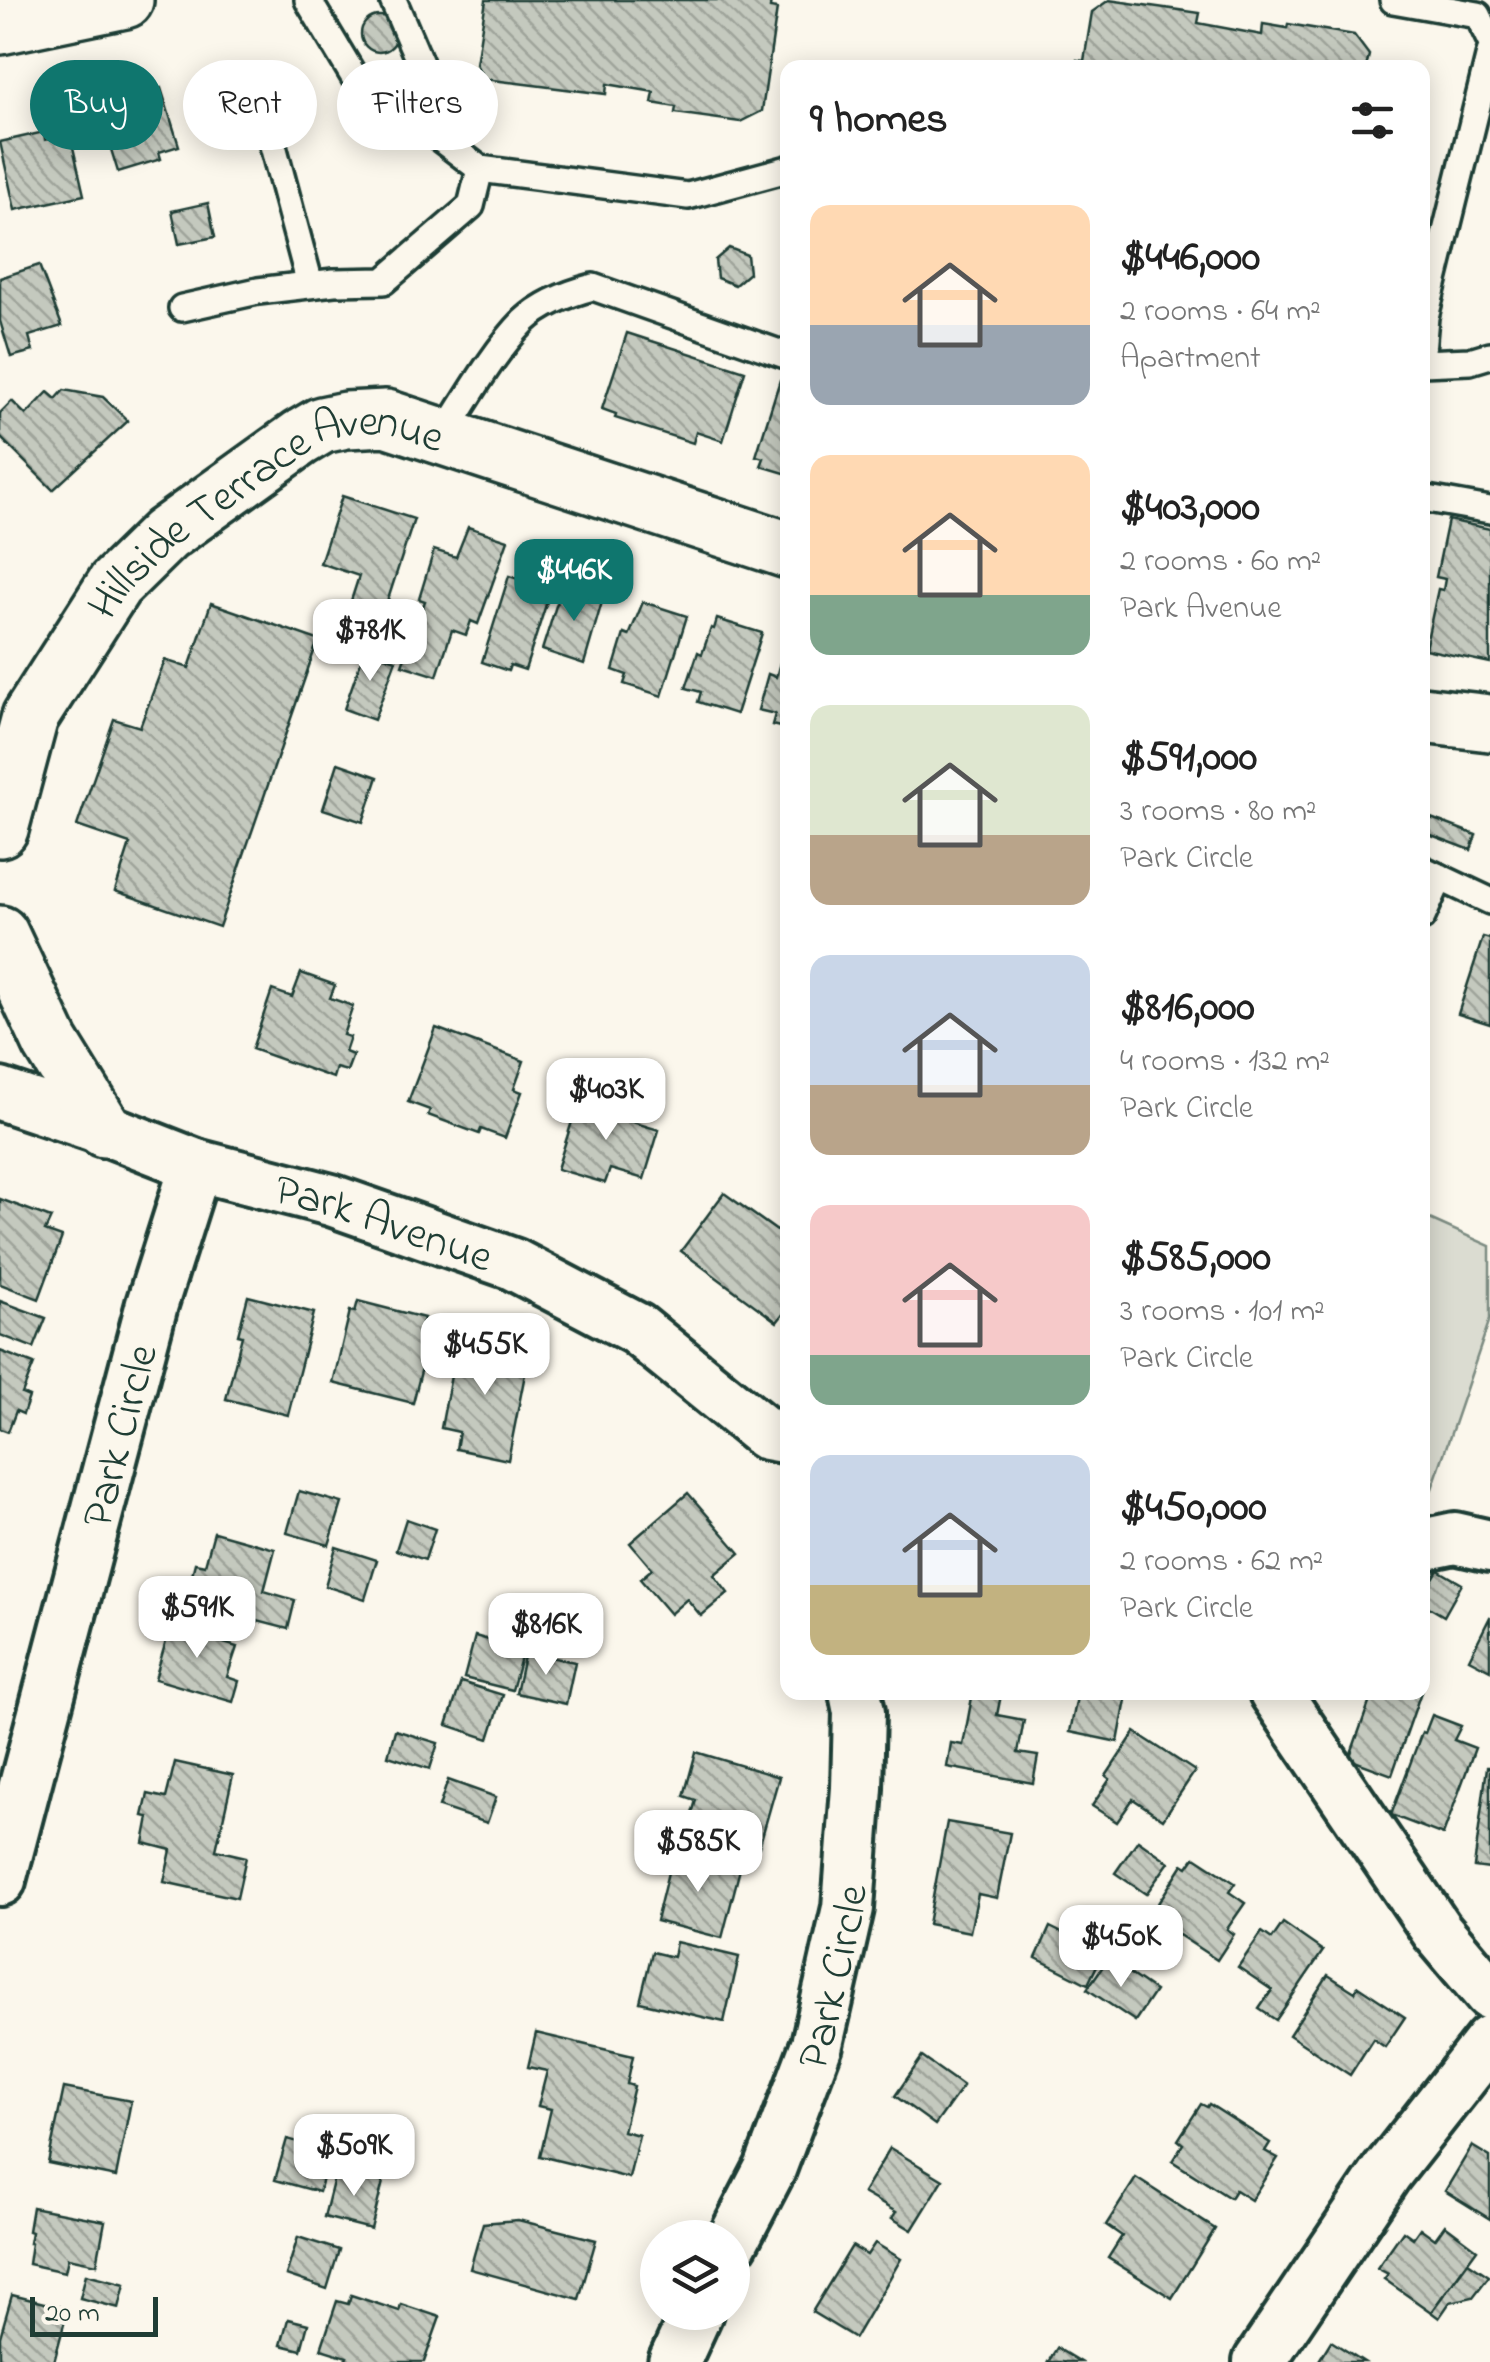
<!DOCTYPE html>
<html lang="en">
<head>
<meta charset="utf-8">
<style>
  body { margin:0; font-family:"Indie Flower",sans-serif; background:#f6f6f6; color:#222; height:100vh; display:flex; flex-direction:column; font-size:38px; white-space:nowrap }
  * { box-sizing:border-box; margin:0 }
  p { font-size:32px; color:#767676 }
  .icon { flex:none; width:55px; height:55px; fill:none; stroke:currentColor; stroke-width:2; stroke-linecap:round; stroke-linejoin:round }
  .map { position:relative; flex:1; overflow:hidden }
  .side { position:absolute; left:780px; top:60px; width:650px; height:1640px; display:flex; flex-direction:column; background:#fff; border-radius:20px; box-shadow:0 5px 25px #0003 }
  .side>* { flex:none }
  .guide { position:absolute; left:30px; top:60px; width:600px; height:90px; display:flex; gap:20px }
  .controls { position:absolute; left:640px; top:2220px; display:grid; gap:20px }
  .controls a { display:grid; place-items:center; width:110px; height:110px; border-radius:50%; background:#fff; box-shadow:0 5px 25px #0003; font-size:50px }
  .scale { position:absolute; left:30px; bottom:25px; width:128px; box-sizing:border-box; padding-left:10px; border:5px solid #1f3d34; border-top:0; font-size:28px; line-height:35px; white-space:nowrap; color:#1f3d34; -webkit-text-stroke:8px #fbf7ec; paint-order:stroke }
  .price { position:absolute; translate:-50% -85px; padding:0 22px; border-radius:20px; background:#fff; color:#222; font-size:32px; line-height:65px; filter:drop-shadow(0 2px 5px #0008) }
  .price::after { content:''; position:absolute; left:50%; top:60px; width:30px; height:22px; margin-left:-15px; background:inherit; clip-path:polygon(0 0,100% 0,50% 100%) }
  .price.active { background:#0f766e; color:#fff }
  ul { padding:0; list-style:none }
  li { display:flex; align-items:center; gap:30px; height:250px; padding:0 30px }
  li span { display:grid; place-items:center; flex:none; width:280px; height:200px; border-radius:20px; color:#555 }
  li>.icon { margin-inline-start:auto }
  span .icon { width:120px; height:120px; fill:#fffc; stroke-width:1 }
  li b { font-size:42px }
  h2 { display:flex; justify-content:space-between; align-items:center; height:120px; padding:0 30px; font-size:42px }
  .pill { padding:0 35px; border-radius:45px; background:#fff; box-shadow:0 5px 25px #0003; font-size:35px; line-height:90px }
  .pill.active { background:#0f766e; color:#fff }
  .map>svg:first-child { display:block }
  .park { fill:#dbdcd1; stroke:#7d8c82; stroke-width:2.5 }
  .building { fill:url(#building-back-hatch); stroke:#1f3d34; stroke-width:2.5 }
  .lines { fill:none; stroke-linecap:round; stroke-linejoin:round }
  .lane-casing { stroke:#1f3d34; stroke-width:32 }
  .street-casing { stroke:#1f3d34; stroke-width:58 }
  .secondary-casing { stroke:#1f3d34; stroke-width:62 }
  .lane { stroke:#fbf7ec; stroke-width:25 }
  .street { stroke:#fbf7ec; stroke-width:50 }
  .secondary { stroke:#fbf7ec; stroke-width:55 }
  .labels { text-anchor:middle; stroke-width:8; stroke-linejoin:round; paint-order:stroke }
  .street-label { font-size:45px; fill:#1f3d34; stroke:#fbf7ec }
</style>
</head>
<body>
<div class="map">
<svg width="1490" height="2362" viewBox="0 0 1490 2362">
  <defs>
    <pattern id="building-back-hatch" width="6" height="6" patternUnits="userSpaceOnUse" patternTransform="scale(2.5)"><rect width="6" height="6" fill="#c4c9be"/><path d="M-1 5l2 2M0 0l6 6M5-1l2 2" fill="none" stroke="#9fa49b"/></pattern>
  </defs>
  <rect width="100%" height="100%" fill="#fbf7ec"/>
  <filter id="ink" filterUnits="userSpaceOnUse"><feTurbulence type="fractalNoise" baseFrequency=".01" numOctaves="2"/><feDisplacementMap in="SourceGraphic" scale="20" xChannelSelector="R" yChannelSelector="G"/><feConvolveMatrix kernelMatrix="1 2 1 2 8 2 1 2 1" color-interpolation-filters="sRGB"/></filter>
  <g filter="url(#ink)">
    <path class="park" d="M1423 1216 1490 1246V1319L1423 1515Z"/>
    <g class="building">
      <path d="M486 0H771L770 8 777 9 762 111 740 122 675 113 676 107 652 103 654 92 607 84 606 94 484 79 476 64Z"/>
      <path d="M1109 0 1200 13 1198 23 1262 35 1263 24 1287 28 1288 24 1354 35 1369 55 1366 68H1076L1077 60 1084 61 1092 12Z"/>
      <circle cx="379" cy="34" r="18"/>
      <path d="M161 88 179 146 159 152 161 159 118 172 98 107Z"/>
      <path d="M44 132 45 140 70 134 84 195 15 210 0 142Z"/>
      <path d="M208 203 215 237 179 244 172 211Z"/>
      <path d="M729 248 747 255 749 273 735 285 717 278 715 260Z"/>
      <path d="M39 265 62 326 29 336 33 351 11 357 0 321V278Z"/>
      <path d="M627 333 745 371 723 441 696 432 693 443 615 418 616 414 602 409Z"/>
      <path d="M780 380 788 383V474L761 466 764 458 756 456Z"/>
      <path d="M64 390 103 397 128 421 53 490 0 437V413L12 401 26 415 48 392 56 399Z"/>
      <path d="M342 496 414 519 383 615 350 604 359 576 320 563Z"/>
      <path d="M1448 520 1490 529V663L1425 649 1438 589 1443 590 1445 579 1436 577Z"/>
      <path d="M468 527 508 540 478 624 471 621 466 635 452 630 437 676 402 665 425 601 419 599 434 550 456 557Z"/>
      <path d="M509 576 551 589 525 670 510 665 508 671 482 662Z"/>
      <path d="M569 584 604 595 584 664 542 650 560 593 566 595Z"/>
      <path d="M643 602 687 616 662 696 624 684 627 675 613 670 624 634 629 636Z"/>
      <path d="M211 603 318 640 219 927 115 891 130 844 77 826 114 719 140 727 165 660 189 668Z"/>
      <path d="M717 619 762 633 736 714 698 702 701 692 686 688 698 652 702 654 711 628 714 629Z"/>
      <path d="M785 645H788V729L772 725 775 714 758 710 768 674 776 677Z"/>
      <path d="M365 649 396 660 374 720 344 709Z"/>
      <path d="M338 763 378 777 363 822 323 809Z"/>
      <path d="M1431 818 1476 835 1471 850 1426 833Z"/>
      <path d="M1483 937 1490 939V1024L1458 1014Z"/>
      <path d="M301 973 335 985 330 998 353 1006 343 1035 350 1037 345 1052 353 1055 347 1071 336 1068 333 1078 252 1049 272 990 292 997Z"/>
      <path d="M436 1028 524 1061 514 1089 522 1092 505 1138 481 1129 479 1134 428 1115 430 1110 408 1102Z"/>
      <path d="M581 1093 610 1103 606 1114 659 1130 644 1179 610 1169 605 1183 557 1169Z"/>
      <path d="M724 1193 788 1239V1308L777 1322 681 1251Z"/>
      <path d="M0 1199 51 1218 45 1231 62 1237 39 1299 0 1284Z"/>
      <path d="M248 1296 314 1313 288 1415 226 1399 242 1336 238 1335Z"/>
      <path d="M0 1301 46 1318 34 1348 0 1335Z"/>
      <path d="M358 1301 424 1318 421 1329 431 1332 413 1403 333 1383 350 1311 355 1312Z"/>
      <path d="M458 1339 529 1354 508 1460 456 1449 459 1432 441 1428Z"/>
      <path d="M0 1351 34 1364 22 1394 29 1397 23 1414 16 1411 8 1432 0 1429Z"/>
      <path d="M299 1491 342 1503 329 1545 287 1533Z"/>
      <path d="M688 1493 740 1553 714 1575 728 1593 701 1616 687 1599 670 1614 640 1579 652 1569 630 1543Z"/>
      <path d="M406 1519 435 1529 425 1560 396 1550Z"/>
      <path d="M214 1532 275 1549 264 1591 295 1600 288 1629 185 1602 195 1563 205 1565Z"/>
      <path d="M336 1547 377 1560 365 1599 325 1586Z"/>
      <path d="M1438 1570 1462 1584 1444 1616 1422 1603V1597Z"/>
      <path d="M173 1617 209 1628 207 1638 237 1647 227 1677 239 1681 233 1702 155 1679Z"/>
      <path d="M1490 1617V1670L1469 1659Z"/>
      <path d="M475 1636 523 1650 512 1690 464 1678Z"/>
      <path d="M525 1652 575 1662 566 1704 516 1693Z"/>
      <path d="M461 1682 503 1695 489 1739 447 1725Z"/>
      <path d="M973 1692 1001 1695 997 1715 1024 1720 1018 1753 1038 1756 1033 1783 947 1767 951 1743 963 1745Z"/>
      <path d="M1089 1692 1126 1700 1118 1742 1070 1732 1078 1692Z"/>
      <path d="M1373 1692H1421L1392 1775 1349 1759Z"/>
      <path d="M1432 1715 1461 1726 1454 1740 1475 1748 1443 1835 1391 1815 1422 1732 1425 1733Z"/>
      <path d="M395 1730 438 1743 430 1769 388 1756Z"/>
      <path d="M1135 1732 1195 1771 1163 1819 1133 1799 1117 1822 1092 1806 1110 1779 1106 1776Z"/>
      <path d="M696 1752 779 1777 759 1847 688 1828 696 1800 684 1796Z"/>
      <path d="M175 1762 233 1775 216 1850 246 1857 237 1898 164 1882 171 1850 144 1843 149 1817 143 1816 148 1794 166 1798Z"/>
      <path d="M1487 1767H1490V1869L1474 1867Z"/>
      <path d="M448 1780 496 1797 487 1823 439 1807Z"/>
      <path d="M947 1822 1010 1833 997 1898 978 1894 970 1932 928 1924Z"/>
      <path d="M1138 1840 1169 1862 1146 1894 1115 1873Z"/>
      <path d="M673 1852 740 1869 722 1938 656 1921Z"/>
      <path d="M1195 1857 1235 1883 1229 1892 1245 1903 1227 1929 1234 1934 1217 1960 1150 1916 1183 1864 1188 1867Z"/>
      <path d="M1283 1923 1323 1951 1276 2020 1259 2009 1272 1990 1238 1967 1262 1932 1272 1939Z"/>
      <path d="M1050 1927 1103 1953 1088 1984 1036 1958Z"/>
      <path d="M676 1942 739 1957 724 2022 640 2002 652 1952 673 1957Z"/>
      <path d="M1108 1959 1155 1991 1135 2021 1087 1989Z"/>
      <path d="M1328 1975 1355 1992 1358 1986 1405 2017 1385 2047 1373 2039 1350 2075 1289 2035Z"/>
      <path d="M536 2033 633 2056 627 2084 634 2086 623 2131 639 2135 629 2178 540 2156 551 2109 538 2106 547 2071 528 2067Z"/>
      <path d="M922 2057 963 2086 935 2125 895 2096Z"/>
      <path d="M64 2088 131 2101 116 2177 48 2163Z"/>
      <path d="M1201 2104 1207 2107 1209 2104 1270 2143 1265 2151 1278 2158 1251 2200 1235 2190 1230 2198 1172 2161 1183 2144 1178 2140Z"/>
      <path d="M287 2139 331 2151 319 2192 275 2180Z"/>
      <path d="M1472 2146 1490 2157V2219L1445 2191Z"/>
      <path d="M890 2148 943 2180 912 2230 892 2218 896 2212 863 2193Z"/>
      <path d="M336 2170 383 2182 371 2229 324 2217Z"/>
      <path d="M1136 2178 1215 2229 1172 2298 1108 2258 1122 2236 1106 2225Z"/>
      <path d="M32 2207 105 2221 97 2264 68 2258 65 2272 28 2264 31 2243H29L31 2232 28 2231Z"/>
      <path d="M518 2220 596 2240 579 2299 470 2269 483 2223Z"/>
      <path d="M1445 2225 1477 2249 1431 2312 1384 2279 1388 2274 1377 2268 1403 2231 1413 2238 1420 2228 1435 2239Z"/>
      <path d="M298 2237 339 2250 327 2289 286 2275Z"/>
      <path d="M875 2243 901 2259 855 2338 812 2312 852 2246 867 2255Z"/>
      <path d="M1468 2262 1489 2276 1473 2297 1450 2302 1439 2318 1431 2312Z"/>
      <path d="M86 2274 125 2284 119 2308 80 2298Z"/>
      <path d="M12 2295 68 2309 54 2362H0V2337Z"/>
      <path d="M351 2295 399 2311 401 2304 440 2317 424 2362H345L347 2357 321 2349 337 2301 348 2304Z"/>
      <path d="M288 2319 308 2324 301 2350 281 2345Z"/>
      <path d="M1331 2341 1364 2362H1318Z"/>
      <path d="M1057 2348 1080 2362H1048Z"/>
    </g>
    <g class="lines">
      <g class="lane-casing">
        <g id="lane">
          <path d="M308 0 359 85 407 103 420 63 393 0"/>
          <path d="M1393 0 1478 15 1490 40"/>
          <path d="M256 82 310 284"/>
          <path d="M480 169 688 196 788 169"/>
          <path d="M182 308 258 291 334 282 384 281 471 206 480 169 442 140 407 103"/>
          <path d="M1422 351 1425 317 1490 53"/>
          <path d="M1422 363 1470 361 1490 355"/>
          <path d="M443 436C468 398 492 354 524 321 542 304 570 293 593 287L788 356"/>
          <path d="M1422 498 1490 510"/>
          <path d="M1422 869 1490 901"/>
          <path d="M1422 917 1440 877"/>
        </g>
      </g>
      <g class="street-casing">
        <g id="street">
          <path id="s1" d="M0 1094 104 1129 196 1165 331 1200 513 1264 637 1329 766 1434 788 1438"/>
          <path d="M1422 1545 1455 1538 1490 1546"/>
          <path d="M1275 1692 1437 1931 1490 1994"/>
          <path id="s2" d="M0 1880 152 1304 196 1165"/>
          <path id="s3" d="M732 2242 770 2169 817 2044 848 1908 857 1788 859 1712 855 1692"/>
          <path d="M674 2362 697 2312"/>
          <path d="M1259 2362 1387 2172 1490 2041"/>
        </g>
      </g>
      <g class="secondary-casing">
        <g id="secondary">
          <path d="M0 26 125 0"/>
          <path d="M1422 715 1490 723"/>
          <path id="s4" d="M0 829 30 717 115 584 165 535 300 438 322 425 346 420 386 418 788 550"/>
          <path d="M0 934 51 1043 104 1129"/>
        </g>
      </g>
      <use href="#lane" class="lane"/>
      <use href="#street" class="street"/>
      <use href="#secondary" class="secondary"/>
    </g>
  </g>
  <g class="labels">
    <g class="street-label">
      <text dy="16" stroke="none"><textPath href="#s4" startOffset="450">Hillside Terrace Avenue</textPath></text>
      <text dy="16" stroke="none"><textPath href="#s1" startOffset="405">Park Avenue</textPath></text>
      <text dy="16" stroke="none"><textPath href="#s2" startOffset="460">Park Circle</textPath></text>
      <text dy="16" stroke="none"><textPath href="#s3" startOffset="285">Park Circle</textPath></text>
    </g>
  </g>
</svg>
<div class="controls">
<a><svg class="icon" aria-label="layers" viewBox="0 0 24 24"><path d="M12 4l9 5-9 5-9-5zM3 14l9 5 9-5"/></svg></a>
</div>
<div class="scale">20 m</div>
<b class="price active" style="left:574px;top:624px">$446K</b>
<b class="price" style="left:370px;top:684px">$781K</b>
<b class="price" style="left:606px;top:1143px">$403K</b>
<b class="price" style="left:485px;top:1398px">$455K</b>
<b class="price" style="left:197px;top:1661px">$591K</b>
<b class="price" style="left:546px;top:1678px">$816K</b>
<b class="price" style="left:698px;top:1895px">$585K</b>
<b class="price" style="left:1121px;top:1990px">$450K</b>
<b class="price" style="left:354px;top:2199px">$509K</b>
<div class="guide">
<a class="pill active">Buy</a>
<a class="pill">Rent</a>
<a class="pill">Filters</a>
</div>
<section class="side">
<h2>9 homes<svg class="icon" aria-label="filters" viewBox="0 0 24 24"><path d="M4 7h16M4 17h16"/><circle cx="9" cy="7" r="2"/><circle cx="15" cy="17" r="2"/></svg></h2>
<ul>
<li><span style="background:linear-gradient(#ffd9b3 60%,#9aa5b1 0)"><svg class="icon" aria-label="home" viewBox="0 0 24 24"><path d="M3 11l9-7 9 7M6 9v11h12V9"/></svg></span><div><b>$446,000</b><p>2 rooms · 64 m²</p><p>Apartment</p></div></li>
<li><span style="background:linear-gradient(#ffd9b3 70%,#7fa58c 0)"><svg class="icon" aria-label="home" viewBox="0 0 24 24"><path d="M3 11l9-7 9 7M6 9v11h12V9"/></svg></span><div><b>$403,000</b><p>2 rooms · 60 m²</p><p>Park Avenue</p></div></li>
<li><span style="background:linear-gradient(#dfe7d0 65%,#b9a48a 0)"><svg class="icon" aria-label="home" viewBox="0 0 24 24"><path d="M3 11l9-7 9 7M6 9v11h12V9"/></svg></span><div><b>$591,000</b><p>3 rooms · 80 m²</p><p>Park Circle</p></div></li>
<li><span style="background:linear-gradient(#c9d6e8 65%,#b9a48a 0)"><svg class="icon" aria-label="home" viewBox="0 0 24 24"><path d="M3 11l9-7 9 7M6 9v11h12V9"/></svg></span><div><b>$816,000</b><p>4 rooms · 132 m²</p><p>Park Circle</p></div></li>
<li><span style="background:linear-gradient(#f6c9c9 75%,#7fa58c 0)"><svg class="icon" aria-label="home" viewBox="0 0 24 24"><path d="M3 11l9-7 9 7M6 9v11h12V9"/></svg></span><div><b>$585,000</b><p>3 rooms · 101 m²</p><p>Park Circle</p></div></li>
<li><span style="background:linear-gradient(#c9d6e8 65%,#c2b280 0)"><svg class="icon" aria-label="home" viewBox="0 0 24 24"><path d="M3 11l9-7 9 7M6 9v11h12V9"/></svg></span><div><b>$450,000</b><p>2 rooms · 62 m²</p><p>Park Circle</p></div></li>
</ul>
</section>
</div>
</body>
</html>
